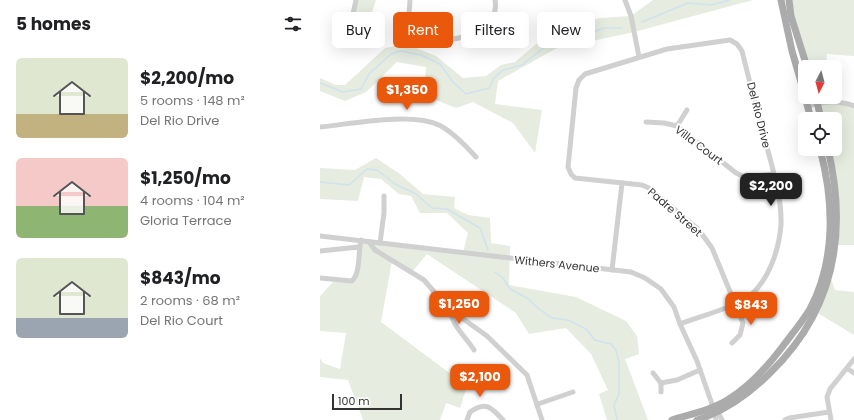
<!DOCTYPE html>
<html lang="en">
<head>
<meta charset="utf-8">
<style>
  body { margin:0; font-family:Poppins,sans-serif; background:#f6f6f6; color:#202124; height:100vh; display:flex; flex-direction:column; font-size:15px; white-space:nowrap }
  * { box-sizing:border-box; margin:0 }
  p { font-size:13px; color:#757577 }
  .icon { flex:none; width:22px; height:22px; fill:none; stroke:currentColor; stroke-width:2; stroke-linecap:round; stroke-linejoin:round }
  .map { position:relative; flex:1; overflow:hidden }
  .side { display:flex; flex-direction:column; background:#fff; width:320px }
  .side>* { flex:none }
  .top-card { position:absolute; left:12px; top:12px; width:380px; height:36px; display:flex; gap:8px }
  .needle { width:26px; rotate:186deg }
  .controls { position:absolute; left:478px; top:60px; display:grid; gap:8px }
  .controls a { display:grid; place-items:center; width:44px; height:44px; border-radius:6px; background:#fff; box-shadow:0 4px 16px #0002; font-size:20px }
  .scale { position:absolute; left:12px; bottom:10px; width:70px; box-sizing:border-box; padding-left:4px; border:2px solid #333; border-top:0; font-size:11px; line-height:14px; white-space:nowrap; color:#333; -webkit-text-stroke:3px #fff; paint-order:stroke }
  .price { position:absolute; translate:-50% -34px; padding:0 9px; border-radius:8px; background:#ea580c; color:#fff; font-size:13px; line-height:26px; filter:drop-shadow(0 1px 2px #0008) }
  .price::after { content:''; position:absolute; left:50%; top:24px; width:12px; height:9px; margin-left:-6px; background:inherit; clip-path:polygon(0 0,100% 0,50% 100%) }
  .price.active { background:#222; color:#fff }
  ul { padding:0; list-style:none }
  li { display:flex; align-items:center; gap:12px; height:100px; padding:0 16px }
  li span { display:grid; place-items:center; flex:none; width:112px; height:80px; border-radius:6px; color:#555 }
  li>.icon { margin-inline-start:auto }
  span .icon { width:48px; height:48px; fill:#fffc; stroke-width:1 }
  li b { font-size:17px }
  h2 { display:flex; justify-content:space-between; align-items:center; height:48px; padding:0 16px; font-size:17px }
  .tag { padding:0 14px; border-radius:6px; background:#fff; box-shadow:0 4px 16px #0002; font-size:14px; line-height:36px }
  .tag.active { background:#ea580c; color:#fff }
  main { display:flex; flex:1; min-height:0 }
  .map>svg:first-child { display:block }
  .green { fill:#e6ecdf }
  .lines { fill:none; stroke-linecap:round; stroke-linejoin:round }
  .stream { stroke:#cfe2ee; stroke-width:1.5 }
  .minor { stroke:#d0d0d0; stroke-width:5 }
  .major { stroke:#ababab; stroke-width:7 }
  .labels { text-anchor:middle; stroke-width:4; stroke-linejoin:round; paint-order:stroke }
  .street-label { font-size:11px; fill:#333; stroke:#fff }
</style>
</head>
<body>
<main>
<section class="side">
<h2>5 homes<svg class="icon" aria-label="filters" viewBox="0 0 24 24"><path d="M4 7h16M4 17h16"/><circle cx="9" cy="7" r="2"/><circle cx="15" cy="17" r="2"/></svg></h2>
<ul>
<li><span style="background:linear-gradient(#dfe7d0 70%,#c2b280 0)"><svg class="icon" aria-label="home" viewBox="0 0 24 24"><path d="M3 11l9-7 9 7M6 9v11h12V9"/></svg></span><div><b>$2,200/mo</b><p>5 rooms · 148 m²</p><p>Del Rio Drive</p></div></li>
<li><span style="background:linear-gradient(#f6c9c9 60%,#8fb573 0)"><svg class="icon" aria-label="home" viewBox="0 0 24 24"><path d="M3 11l9-7 9 7M6 9v11h12V9"/></svg></span><div><b>$1,250/mo</b><p>4 rooms · 104 m²</p><p>Gloria Terrace</p></div></li>
<li><span style="background:linear-gradient(#dfe7d0 75%,#9aa5b1 0)"><svg class="icon" aria-label="home" viewBox="0 0 24 24"><path d="M3 11l9-7 9 7M6 9v11h12V9"/></svg></span><div><b>$843/mo</b><p>2 rooms · 68 m²</p><p>Del Rio Court</p></div></li>
</ul>
</section>
<div class="map">
<svg width="534" height="420" viewBox="0 0 534 420">
  <rect width="100%" height="100%" fill="#fff"/>
  <g class="green">
    <path d="M36 0H56L51 15 35 14Z"/>
    <path d="M333 0H433L314 32 235 49 178 81 175 104 222 110 215 153 193 123 153 102 136 108 104 95 106 67 77 62 46 92 25 101 0 91V78L16 85H25L65 48 86 44 116 56 143 78 166 76 181 65 195 62 222 39 236 33 242 27 280 18 311 16Z"/>
    <path d="M469 0H534V56L507 54 506 67H487Z"/>
    <path d="M496 97H506V102L534 106V245H515L508 149H515V119H501Z"/>
    <path d="M56 158 80 174 103 194 135 197 134 208 148 215 170 218 171 243 190 246 189 285 256 297 306 321 317 336 319 354 305 359 328 420H287L279 394 288 390 271 354 246 328 209 334 196 313 107 254 91 273 72 261 61 322 147 386 140 408 126 403 120 420H43L28 380 0 377V358L3 363 20 369 26 333 0 331V296L16 279 26 281 35 278 41 240 143 252 148 233 127 213H100L91 196 79 194 61 179 44 177 38 201 0 199V168L35 170Z"/>
    <path d="M510 276 515 290 534 292V335L496 312Z"/>
  </g>
  <g class="lines">
    <g class="stream">
      <path d="M322 22 368 3 391 5 410 0"/>
      <path d="M0 83 23 92 41 89 49 74 71 54 80 51 101 55 120 64 133 82 146 94 169 88 174 78 183 70 202 65 230 43 265 35 284 28H301"/>
      <path d="M0 182 29 185 47 169 57 170 75 184 96 194 112 208 127 209 160 228 168 250"/>
      <path d="M175 272 183 278 190 289 207 298 219 309 232 318 248 320 266 329 275 340 291 344 296 350 299 363V394L294 405 297 420"/>
    </g>
    <g class="minor">
      <path d="M90 0C90 8 87 21 90 28 99 51 183 41 175 0"/>
      <path d="M305 0 311 16 319 57"/>
      <path d="M31 23 36 0"/>
      <path d="M488 106C504 101 518 100 534 106"/>
      <path d="M326 122 344 123 357 126 416 173 425 177 454 174"/>
      <path d="M357 126 367 110"/>
      <path d="M0 127C31 124 91 112 119 125 133 132 146 146 156 157"/>
      <path d="M0 236 311 272 325 278 341 289 354 307 360 324 377 361 393 407"/>
      <path d="M49 242 55 250 104 280 128 308 167 336 207 375 222 420"/>
      <path d="M60 243 64 213V196"/>
      <path d="M0 251 39 247"/>
      <path d="M292 270 302 183"/>
      <path d="M0 278 32 281C41 272 38 251 41 240"/>
      <path d="M131 310C130 324 147 338 154 350"/>
      <path d="M360 324C378 317 419 306 432 294 450 277 459 249 461 225 462 200 454 174 448 151 439 117 430 84 422 51L417 44 410 40 347 49 265 74 259 80 256 88 248 167 251 174 255 178 322 185 329 188 379 230 392 248 423 323 420 335 412 343"/>
      <path d="M528 369 534 373"/>
      <path d="M333 373 341 383V392"/>
      <path d="M341 383 357 380 380 370"/>
      <path d="M218 404 253 392"/>
      <path d="M394 410 396 420"/>
      <path d="M397 410 402 420"/>
      <path d="M147 420 150 412C166 401 171 407 183 420"/>
      <path d="M465 420 469 418 509 412"/>
      <path d="M511 420 507 397 510 389 534 359"/>
    </g>
    <g class="major">
      <path d="M461 0 472 51 485 96"/>
      <path d="M469 0 471 16 487 67"/>
      <path d="M485 97 491 119"/>
      <path d="M496 97 501 119"/>
      <path d="M352 420C371 414 392 410 409 399 430 386 448 366 463 346 472 334 482 322 490 309 516 260 514 201 500 149"/>
      <path d="M377 420C406 411 429 394 450 373 514 311 528 234 508 149"/>
    </g>
  </g>
  <g class="labels">
    <g class="street-label">
      <text transform="translate(439 115) rotate(76)" y="4">Del Rio Drive</text>
      <text transform="translate(379 145) rotate(37)" y="4">Villa Court</text>
      <text transform="translate(355 212) rotate(41)" y="4">Padre Street</text>
      <text transform="translate(237 264) rotate(6)" y="4">Withers Avenue</text>
    </g>
  </g>
</svg>
<div class="controls">
<a><svg class="needle" viewBox="-14 -14 28 28"><path d="M0-13l5 13h-10z" fill="#e53935"/><path d="M0 13l5-13h-10z" fill="#757577"/></svg></a>
<a><svg class="icon" aria-label="locate" viewBox="0 0 24 24"><circle cx="12" cy="12" r="6"/><path d="M12 2v4M12 18v4M2 12h4M18 12h4"/></svg></a>
</div>
<div class="scale">100 m</div>
<b class="price" style="left:87px;top:111px">$1,350</b>
<b class="price active" style="left:451px;top:207px">$2,200</b>
<b class="price" style="left:139px;top:325px">$1,250</b>
<b class="price" style="left:431px;top:326px">$843</b>
<b class="price" style="left:160px;top:398px">$2,100</b>
<div class="top-card">
<a class="tag">Buy</a>
<a class="tag active">Rent</a>
<a class="tag">Filters</a>
<a class="tag">New</a>
</div>
</div>
</main>
</body>
</html>
